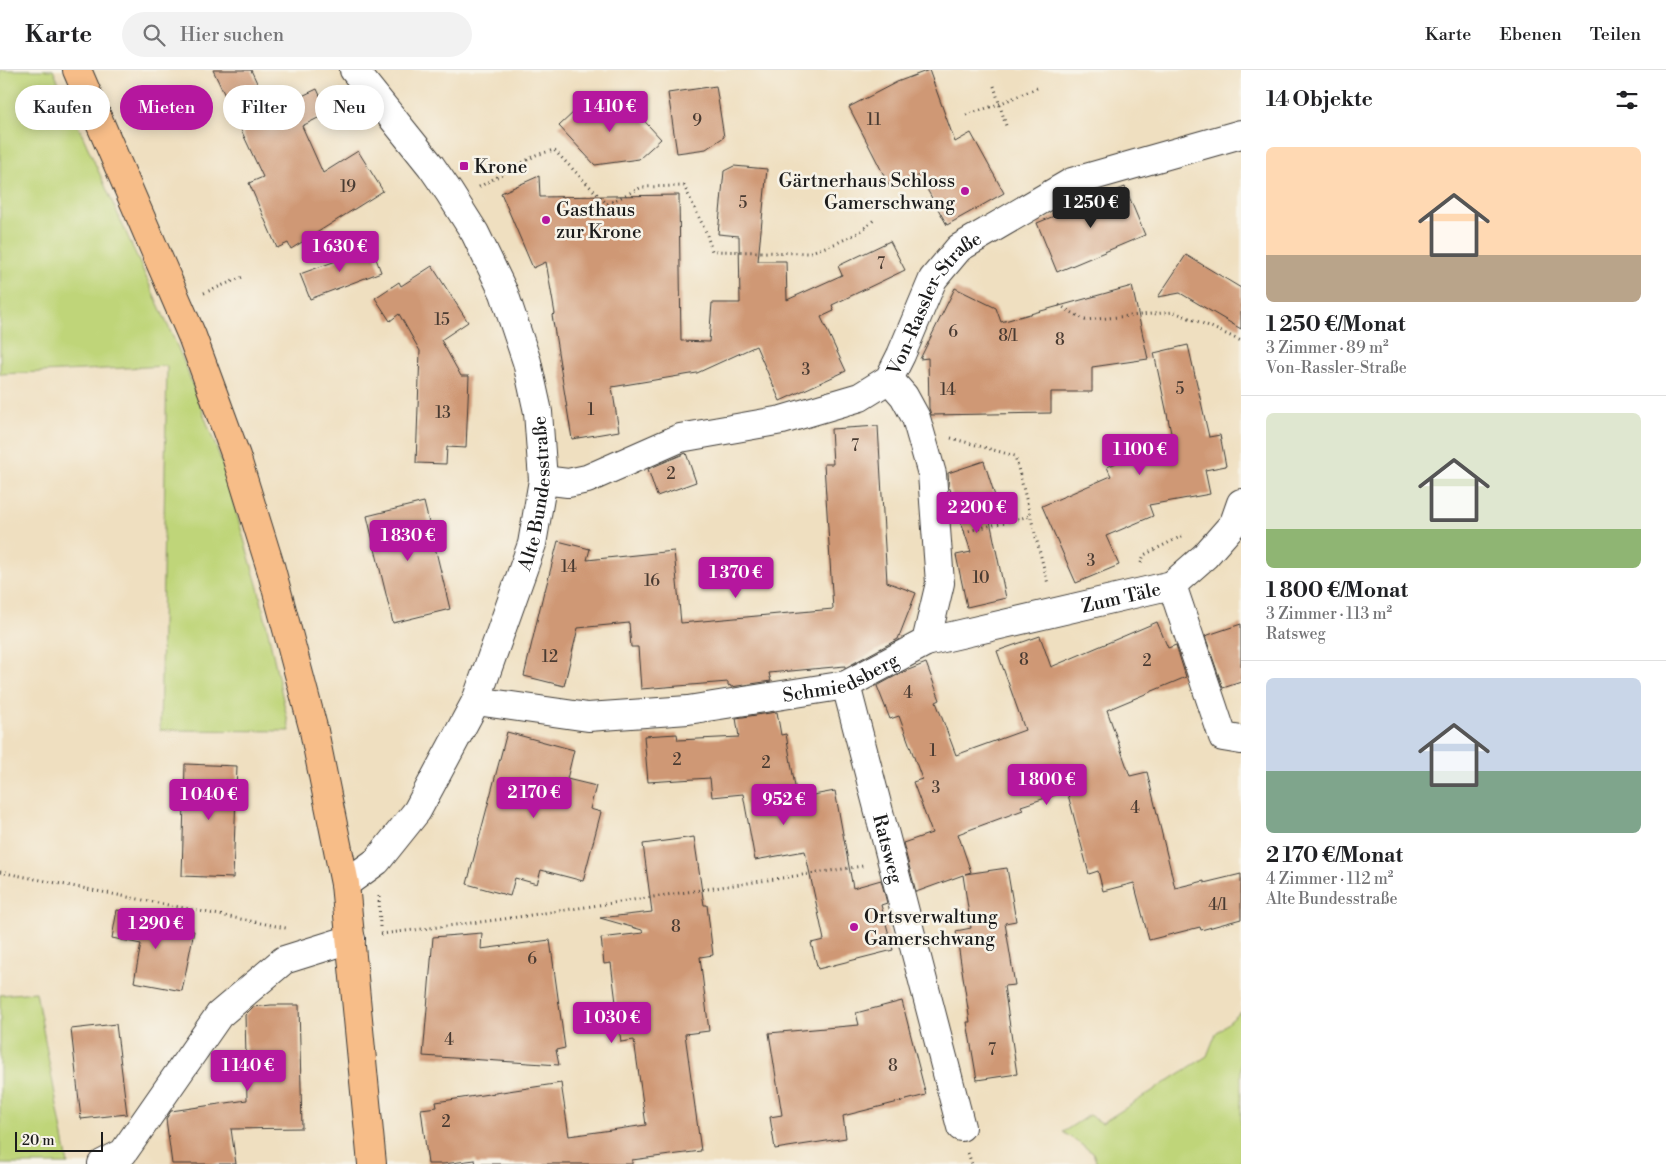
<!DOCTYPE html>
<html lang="de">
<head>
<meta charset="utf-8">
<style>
  body { margin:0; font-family:"Libre Bodoni",serif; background:#f2f2f2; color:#202124; height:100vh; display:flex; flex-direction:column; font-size:19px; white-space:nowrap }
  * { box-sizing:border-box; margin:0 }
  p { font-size:16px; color:#757577 }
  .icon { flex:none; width:28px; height:28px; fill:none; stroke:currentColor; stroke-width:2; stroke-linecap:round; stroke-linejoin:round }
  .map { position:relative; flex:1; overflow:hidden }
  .panel { display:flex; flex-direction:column; background:#fff; width:425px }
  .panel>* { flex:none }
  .banner { position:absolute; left:15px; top:15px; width:475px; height:45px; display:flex; gap:10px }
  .scale { position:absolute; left:15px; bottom:12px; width:88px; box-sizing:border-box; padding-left:5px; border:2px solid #1c1c1c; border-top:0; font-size:14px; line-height:18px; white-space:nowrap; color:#1c1c1c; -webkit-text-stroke:4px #f7f3e8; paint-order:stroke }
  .price { position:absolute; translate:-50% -42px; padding:0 11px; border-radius:5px; background:#b5179e; color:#fff; font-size:16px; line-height:32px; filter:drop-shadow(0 1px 2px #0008) }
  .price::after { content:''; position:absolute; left:50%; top:30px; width:15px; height:11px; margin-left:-8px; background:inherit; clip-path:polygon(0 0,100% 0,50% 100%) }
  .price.current { background:#222; color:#fff }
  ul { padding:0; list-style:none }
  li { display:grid; align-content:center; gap:10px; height:265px; padding:0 25px }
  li+li { border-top:1px solid #e0e0e0 }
  li span { display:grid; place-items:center; height:155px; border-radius:8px; color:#555 }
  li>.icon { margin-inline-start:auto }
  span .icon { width:90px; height:90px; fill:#fffc; stroke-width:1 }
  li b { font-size:21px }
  h2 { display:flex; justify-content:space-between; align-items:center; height:60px; padding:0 25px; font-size:21px }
  .chip { padding:0 18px; border-radius:22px; background:#fff; box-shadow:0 2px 12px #0003; font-size:18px; line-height:45px }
  .chip.current { background:#b5179e; color:#fff }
  header { display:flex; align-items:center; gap:30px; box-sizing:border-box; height:70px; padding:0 25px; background:#fff; border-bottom:1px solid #e0e0e0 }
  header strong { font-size:24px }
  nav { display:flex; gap:28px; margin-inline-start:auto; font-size:18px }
  .search { width:350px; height:45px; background:#f2f2f2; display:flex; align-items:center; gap:12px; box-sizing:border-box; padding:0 18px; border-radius:28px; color:#757577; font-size:19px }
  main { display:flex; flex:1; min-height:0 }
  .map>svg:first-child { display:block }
  .green { fill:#bfd579; stroke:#6e784a }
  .building { fill:#cf9875 }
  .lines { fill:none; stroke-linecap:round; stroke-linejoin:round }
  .minor-casing { stroke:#3c3935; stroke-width:30 }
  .primary-casing { stroke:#3c3935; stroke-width:30 }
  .path { stroke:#3c3935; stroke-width:3; stroke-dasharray:1 4; stroke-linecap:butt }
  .minor { stroke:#fff; stroke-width:28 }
  .primary { stroke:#f7bd88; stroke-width:28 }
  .poi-dot { fill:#b5179e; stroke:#f7f3e8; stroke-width:2 }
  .labels { text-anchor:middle; stroke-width:5; stroke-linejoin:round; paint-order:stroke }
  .number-label { font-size:16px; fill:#493b32 }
  .poi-label { font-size:19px; fill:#1c1c1c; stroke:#f7f3e8; text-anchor:start }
  .street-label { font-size:19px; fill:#1c1c1c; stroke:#f7f3e8 }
</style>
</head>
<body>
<header>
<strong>Karte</strong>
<div class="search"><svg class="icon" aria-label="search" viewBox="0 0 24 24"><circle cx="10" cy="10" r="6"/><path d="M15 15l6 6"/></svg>Hier suchen</div>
<nav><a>Karte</a><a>Ebenen</a><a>Teilen</a></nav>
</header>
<main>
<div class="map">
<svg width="1241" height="1094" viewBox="0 0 1241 1094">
  <rect width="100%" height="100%" fill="#f7f3e8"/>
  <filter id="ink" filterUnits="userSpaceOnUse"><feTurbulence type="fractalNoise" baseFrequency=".02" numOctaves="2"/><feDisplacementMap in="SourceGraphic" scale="10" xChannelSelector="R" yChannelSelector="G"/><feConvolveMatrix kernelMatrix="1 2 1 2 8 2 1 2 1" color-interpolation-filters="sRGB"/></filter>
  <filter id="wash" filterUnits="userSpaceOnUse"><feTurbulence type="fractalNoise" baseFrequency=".0096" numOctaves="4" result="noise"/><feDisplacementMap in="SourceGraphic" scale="20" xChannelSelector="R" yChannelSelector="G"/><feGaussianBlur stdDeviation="1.12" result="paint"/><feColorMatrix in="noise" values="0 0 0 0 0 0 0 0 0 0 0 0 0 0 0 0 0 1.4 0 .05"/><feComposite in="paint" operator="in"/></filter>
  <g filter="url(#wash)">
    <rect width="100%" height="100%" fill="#efdfc0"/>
    <g class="green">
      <path d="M0 0H53L182 287 221 390 259 521 290 661 160 660 167 296 0 304Z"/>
      <path d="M36 922 68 1094H0V925Z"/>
      <path d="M1241 942V1094H1097L1093 1083 1063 1062 1089 1045 1102 1053 1207 986 1216 963Z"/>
    </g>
    <g id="blocks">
      <g class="building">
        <path d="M213 0H251L270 41 317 19 328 43 302 56 323 103 358 81 383 121 291 179 288 173 277 178 249 113 263 107Z"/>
        <path d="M929 0 955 72 971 63 1004 123 947 155 919 105 891 119 849 37 897 12Z"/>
        <path d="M716 16 724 67 706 79 677 83 668 23Z"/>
        <path d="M590 27 606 45 624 29 661 69 639 89 595 95 559 56Z"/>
        <path d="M734 96 767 99 758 191H786L787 230 842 205 838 196 890 171 905 200 832 235 834 241 821 247 846 301 780 331 756 276 697 303 612 317 619 361 572 369 552 245 555 244 546 192 533 198 501 123 539 106 540 127 679 125 681 271 709 272 712 233H740L739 166 718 164 724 101Z"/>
        <path d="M1125 117 1145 165 1057 202 1037 153Z"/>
        <path d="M372 178 381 202 310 229 300 204Z"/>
        <path d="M1186 185 1241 218V259L1180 223 1158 227Z"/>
        <path d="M432 196 468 252 441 270 461 306H469L466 378 447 377 446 394 416 393 420 281 399 244 390 251 375 228 399 212 401 216Z"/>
        <path d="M1132 216 1148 289 1092 297V322H1051V343L931 345 929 338 928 288 920 289 955 218 996 238 1001 252Z"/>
        <path d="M1188 275 1209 367 1220 365 1226 396 1205 400 1210 424 1149 435 1153 446 1106 466 1119 495 1076 513 1042 436 1111 406 1107 397 1128 388 1130 391 1173 372 1154 283Z"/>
        <path d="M878 356 887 512 916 523 898 569 845 598V596L769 603 771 611 731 617 730 615 728 616V612L641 619 638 577H631L629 553 578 558 564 616 524 606 544 521H545L558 471 590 479 587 490 674 481 681 553 833 539 824 394H833L831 359Z"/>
        <path d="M686 383 696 412 657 426 648 399Z"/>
        <path d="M984 391 1000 442 989 446 1006 528 967 537 956 485 971 482 949 416 948 403Z"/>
        <path d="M424 432 450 539 393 553 367 446Z"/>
        <path d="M1157 552 1168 578 1176 575 1186 607 1107 640 1130 706 1147 702 1175 818 1204 811V813L1241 804V849L1201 860 1200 857 1149 870 1134 813 1103 821 1098 801 1089 804 1067 721 1021 736 1023 740 958 764 971 802 965 804 1007 798 1016 851 1005 853 1015 915 1004 916 1017 1004 977 1010 967 952H970L956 861 971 858 963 805 916 822 903 773 932 763 913 712 922 709 899 646 890 649 877 616 901 603 926 593 940 630 936 632 956 685 1025 660 997 581 1040 566 1051 597Z"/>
        <path d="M1241 554V612L1223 618 1205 566Z"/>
        <path d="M777 642 781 665 786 664 797 728 835 721 853 818 881 810 887 833 881 835 893 880 818 899 811 873 824 870 805 781 755 790 743 724 712 727 710 708 648 712 644 666 677 664 678 670 739 667 736 648Z"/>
        <path d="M507 662 574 680 567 709 596 716 590 739 601 742 583 811 541 800 537 814 515 808 510 826 467 814Z"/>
        <path d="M185 694 237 696 233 808 182 806Z"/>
        <path d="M694 767 704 835H707L713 885 700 887 709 961 685 964 701 1081 632 1090V1094H476L475 1090 444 1094H428L421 1039 437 1037 436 1032 561 1013 569 1066 646 1055 634 970 621 972 611 893 604 894 601 868 643 863 642 860 600 848 652 842 643 774Z"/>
        <path d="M117 840 146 845 145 852 194 861 182 921 134 912 141 874 112 868Z"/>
        <path d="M482 863 481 879 550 870 565 978 556 980 559 995 423 986 433 867Z"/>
        <path d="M902 931 926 1025 843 1046 846 1068 775 1079 770 1047 782 1045 769 963 859 955 856 943Z"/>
        <path d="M271 935H299L302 1058 231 1059 236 1094H172L166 1049 171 1041 247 1030 245 945 253 937Z"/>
        <path d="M116 954 127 1044 81 1049 71 959Z"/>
      </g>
    </g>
  </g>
  <g filter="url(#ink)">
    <use href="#blocks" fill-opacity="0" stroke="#3c3935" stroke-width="1"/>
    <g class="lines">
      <g class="minor-casing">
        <g id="minor">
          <path id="s1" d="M543 410 568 413 587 409 680 368 782 350 860 327 889 309 901 285 933 209 959 178 1072 112 1241 64"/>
          <path d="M1172 515 1205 486 1234 453 1241 433"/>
          <path id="s2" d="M926 572 1172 515 1223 667 1241 670"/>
          <path id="s3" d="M846 615 961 1057"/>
          <path id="s4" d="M476 631 588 647 688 640 846 615 926 572 940 513 932 404 916 348 904 326 889 309"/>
          <path id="s5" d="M345 814 377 791 417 741 476 631 532 474 543 410 538 342 527 292 504 223 475 163 449 122 431 96 354 0"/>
          <path d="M102 1094 123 1083 219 945 284 890 351 869"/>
        </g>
      </g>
      <g class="primary-casing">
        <path id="primary" d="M77 0 192 266 236 386 271 499 314 661 345 814 372 1094"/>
      </g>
      <g class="path">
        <path d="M994 16 1007 59"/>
        <path d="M966 45 999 34 1037 18"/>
        <path d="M479 117 536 85 554 80 607 134 642 117 684 116 706 162 712 181 808 183 837 173 860 162 875 149"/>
        <path d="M204 223 245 206"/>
        <path d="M1059 235 1085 250 1174 242 1209 256 1241 271"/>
        <path d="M951 368 1015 386 1048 514"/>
        <path d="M964 462 1030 446"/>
        <path d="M1141 493 1144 485 1182 466"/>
        <path d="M0 802 286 858"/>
        <path d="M379 826 380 857"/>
        <path d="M381 864 504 849 863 796"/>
        <path d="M968 1083 972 1094"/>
      </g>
      <use href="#minor" class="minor"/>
      <use href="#primary" class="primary"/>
    </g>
  </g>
  <g class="poi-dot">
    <rect x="459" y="91" width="10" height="10" rx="2.5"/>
    <circle cx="965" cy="121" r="5"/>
    <circle cx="546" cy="150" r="5"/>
    <circle cx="854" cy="857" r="5"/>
  </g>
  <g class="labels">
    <g class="number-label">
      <text x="874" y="55">11</text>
      <text x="697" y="56">9</text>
      <text x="348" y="122">19</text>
      <text x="743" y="138">5</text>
      <text x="881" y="199">7</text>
      <text x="442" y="255">15</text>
      <text x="953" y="267">6</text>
      <text x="1008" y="271">8/1</text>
      <text x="1060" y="275">8</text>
      <text x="806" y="305">3</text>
      <text x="1180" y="324">5</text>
      <text x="948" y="325">14</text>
      <text x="591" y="345">1</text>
      <text x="443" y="348">13</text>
      <text x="855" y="381">7</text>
      <text x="671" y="409">2</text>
      <text x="1091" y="496">3</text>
      <text x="569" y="502">14</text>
      <text x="981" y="513">10</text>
      <text x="652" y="516">16</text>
      <text x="550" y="592">12</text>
      <text x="1024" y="595">8</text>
      <text x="1147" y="596">2</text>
      <text x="908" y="628">4</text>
      <text x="933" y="686">1</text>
      <text x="677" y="695">2</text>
      <text x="766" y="698">2</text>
      <text x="936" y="723">3</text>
      <text x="1135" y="743">4</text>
      <text x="1218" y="840">4/1</text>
      <text x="676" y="862">8</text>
      <text x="532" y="894">6</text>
      <text x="449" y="975">4</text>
      <text x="992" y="985">7</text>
      <text x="893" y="1001">8</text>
      <text x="446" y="1057">2</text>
    </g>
    <g class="poi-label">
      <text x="474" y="103">Krone</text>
      <text x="955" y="117" text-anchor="end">Gärtnerhaus Schloss<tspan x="955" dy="22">Gamerschwang</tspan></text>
      <text x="556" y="146">Gasthaus<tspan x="556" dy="22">zur Krone</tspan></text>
      <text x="864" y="853">Ortsverwaltung<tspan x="864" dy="22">Gamerschwang</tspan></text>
    </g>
    <g class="street-label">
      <text dy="7" stroke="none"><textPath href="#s1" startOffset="455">Von-Rassler-Straße</textPath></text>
      <text dy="7" stroke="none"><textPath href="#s5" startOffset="446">Alte Bundesstraße</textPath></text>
      <text dy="7" stroke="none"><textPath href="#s2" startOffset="200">Zum Täle</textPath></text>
      <text dy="7" stroke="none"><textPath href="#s4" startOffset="370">Schmiedsberg</textPath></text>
      <text dy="7" stroke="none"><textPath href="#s3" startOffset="169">Ratsweg</textPath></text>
    </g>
  </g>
</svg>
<div class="scale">20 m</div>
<b class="price" style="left:610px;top:63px">1 410 €</b>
<b class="price current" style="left:1091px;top:159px">1 250 €</b>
<b class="price" style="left:340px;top:203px">1 630 €</b>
<b class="price" style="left:1140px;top:406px">1 100 €</b>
<b class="price" style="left:977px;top:464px">2 200 €</b>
<b class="price" style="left:408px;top:492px">1 830 €</b>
<b class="price" style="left:736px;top:529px">1 370 €</b>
<b class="price" style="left:1047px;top:736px">1 800 €</b>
<b class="price" style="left:534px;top:749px">2 170 €</b>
<b class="price" style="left:209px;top:751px">1 040 €</b>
<b class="price" style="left:784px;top:756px">952 €</b>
<b class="price" style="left:156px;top:880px">1 290 €</b>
<b class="price" style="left:612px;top:974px">1 030 €</b>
<b class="price" style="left:248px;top:1022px">1 140 €</b>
<div class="banner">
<a class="chip">Kaufen</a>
<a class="chip current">Mieten</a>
<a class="chip">Filter</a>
<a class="chip">Neu</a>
</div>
</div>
<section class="panel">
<h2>14 Objekte<svg class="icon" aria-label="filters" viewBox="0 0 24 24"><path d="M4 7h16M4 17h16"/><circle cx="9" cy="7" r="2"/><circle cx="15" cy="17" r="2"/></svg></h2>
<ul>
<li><span style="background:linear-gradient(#ffd9b3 70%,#b9a48a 0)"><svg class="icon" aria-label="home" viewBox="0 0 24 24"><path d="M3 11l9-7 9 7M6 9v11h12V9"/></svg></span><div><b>1 250 €/Monat</b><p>3 Zimmer · 89 m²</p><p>Von-Rassler-Straße</p></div></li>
<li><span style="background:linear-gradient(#dfe7d0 75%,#8fb573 0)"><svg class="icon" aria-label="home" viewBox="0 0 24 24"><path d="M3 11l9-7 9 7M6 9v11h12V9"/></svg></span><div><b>1 800 €/Monat</b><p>3 Zimmer · 113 m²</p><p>Ratsweg</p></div></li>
<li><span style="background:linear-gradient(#c9d6e8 60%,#7fa58c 0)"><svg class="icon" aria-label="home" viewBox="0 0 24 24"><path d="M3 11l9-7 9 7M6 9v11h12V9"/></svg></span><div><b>2 170 €/Monat</b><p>4 Zimmer · 112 m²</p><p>Alte Bundesstraße</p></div></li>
</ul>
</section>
</main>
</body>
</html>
